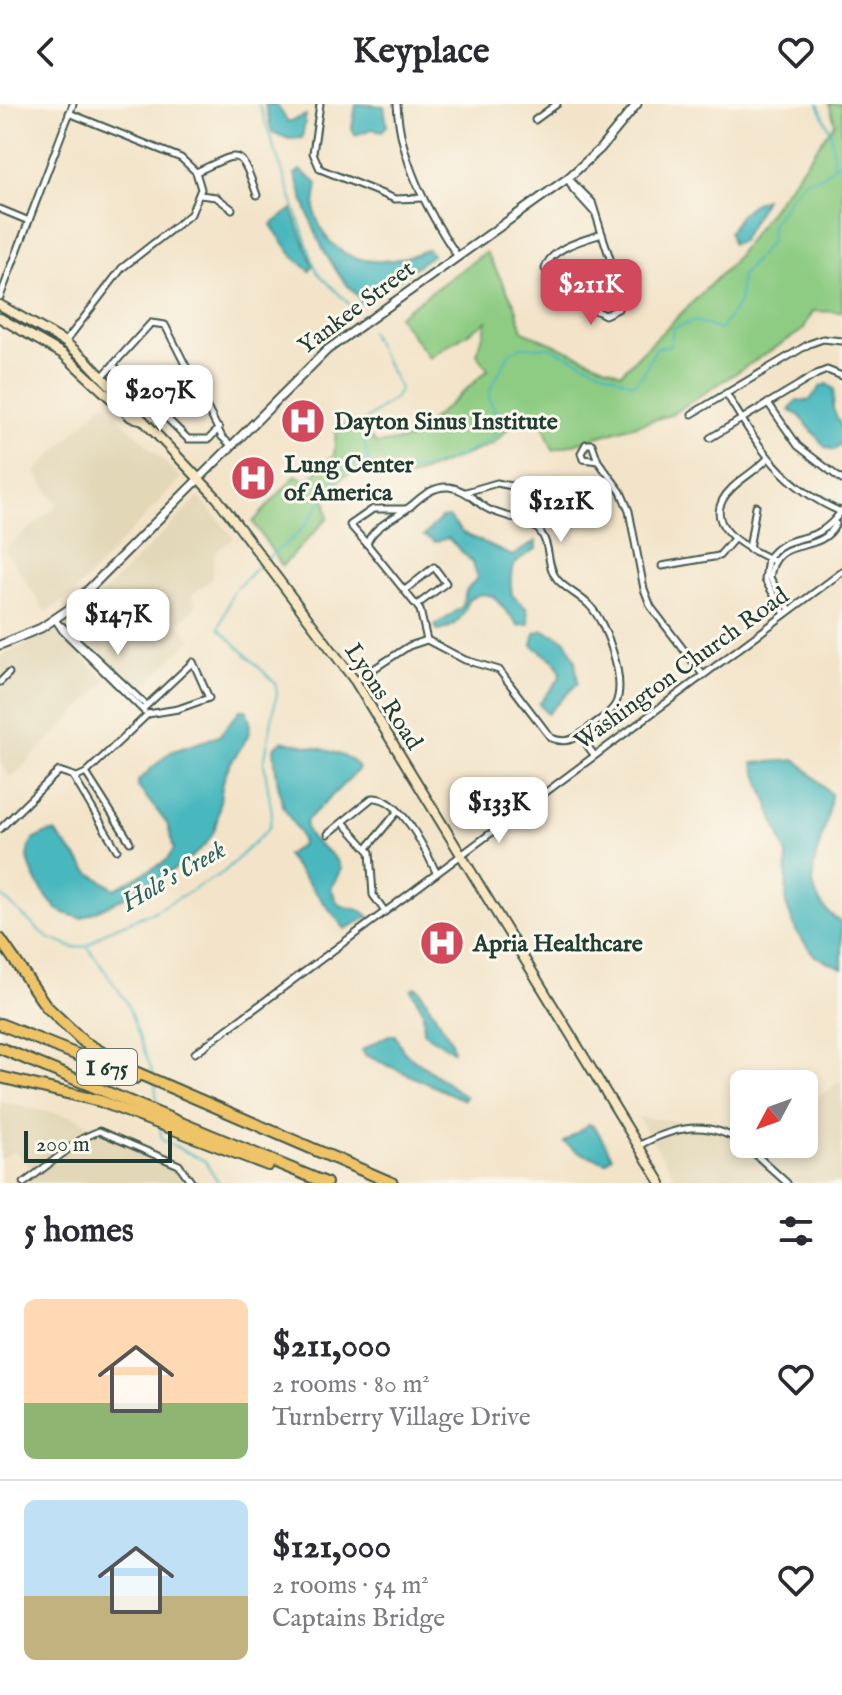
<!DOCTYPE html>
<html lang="en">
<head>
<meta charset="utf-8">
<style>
  body { margin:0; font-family:"IM FELL English",serif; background:#f2f2f3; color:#2b2b33; height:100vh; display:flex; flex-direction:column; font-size:30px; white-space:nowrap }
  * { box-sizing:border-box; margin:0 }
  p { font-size:26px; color:#7c7c81 }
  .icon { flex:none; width:44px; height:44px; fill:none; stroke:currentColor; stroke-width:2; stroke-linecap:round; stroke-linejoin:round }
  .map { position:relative; height:1079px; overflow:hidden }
  .panel { display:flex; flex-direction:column; background:#fff; flex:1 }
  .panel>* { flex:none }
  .needle { width:52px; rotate:229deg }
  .tools { position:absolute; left:730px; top:966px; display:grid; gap:16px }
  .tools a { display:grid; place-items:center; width:88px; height:88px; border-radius:12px; background:#fff; box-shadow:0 4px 12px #0003; font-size:40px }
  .scale { position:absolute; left:24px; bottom:20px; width:148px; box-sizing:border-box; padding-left:8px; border:4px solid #1f3d34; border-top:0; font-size:22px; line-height:28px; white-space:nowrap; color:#1f3d34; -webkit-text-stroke:6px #fbf7ec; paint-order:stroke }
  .price { position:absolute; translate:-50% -68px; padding:0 18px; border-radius:16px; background:#fff; color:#222; font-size:26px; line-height:52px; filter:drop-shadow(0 2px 4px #0008) }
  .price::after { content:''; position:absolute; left:50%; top:48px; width:24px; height:18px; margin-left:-12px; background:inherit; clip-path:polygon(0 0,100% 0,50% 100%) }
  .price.on { background:#d1495b; color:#fff }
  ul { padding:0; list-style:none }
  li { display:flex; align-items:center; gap:24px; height:200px; padding:0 24px }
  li+li { border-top:2px solid #e1e1e2 }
  li span { display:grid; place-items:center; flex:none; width:224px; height:160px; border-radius:12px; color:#555 }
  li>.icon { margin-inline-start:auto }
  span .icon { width:96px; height:96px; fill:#fffc; stroke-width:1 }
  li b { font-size:34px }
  h2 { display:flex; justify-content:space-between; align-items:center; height:96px; padding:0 24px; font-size:34px }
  header { display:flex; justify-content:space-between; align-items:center; height:104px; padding:0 24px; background:#fff; font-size:36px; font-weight:800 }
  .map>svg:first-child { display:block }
  .built { fill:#e2d7b7 }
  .green { fill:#8ecc83; stroke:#56845c; stroke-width:2 }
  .water { fill:#48b8be; stroke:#347a79; stroke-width:2 }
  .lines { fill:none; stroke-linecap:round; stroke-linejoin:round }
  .stream { stroke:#48b8be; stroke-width:2 }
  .minor-casing { stroke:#3f564a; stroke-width:9 }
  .tertiary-casing { stroke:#3f564a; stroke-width:11 }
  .secondary-casing { stroke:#3f564a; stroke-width:12 }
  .motorway-casing { stroke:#3f564a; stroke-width:14 }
  .minor { stroke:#fff; stroke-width:5 }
  .tertiary { stroke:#fff; stroke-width:7 }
  .secondary { stroke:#f9e7c3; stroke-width:8 }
  .motorway { stroke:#efc469; stroke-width:10 }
  .labels { text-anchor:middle; stroke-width:6; stroke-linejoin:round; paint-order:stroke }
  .shield { fill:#fbf7ec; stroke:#61756b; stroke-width:2 }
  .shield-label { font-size:22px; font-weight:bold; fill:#1f3d34 }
  .street-label { font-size:24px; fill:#1f3d34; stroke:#fbf7ec }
  .poi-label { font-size:24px; font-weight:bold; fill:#1f3d34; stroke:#fbf7ec; text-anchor:start }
  .water-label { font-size:26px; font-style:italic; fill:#2b625d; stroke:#fbf7ec }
</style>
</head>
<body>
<header><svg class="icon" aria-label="back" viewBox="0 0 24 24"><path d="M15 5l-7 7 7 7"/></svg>Keyplace<svg class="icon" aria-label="heart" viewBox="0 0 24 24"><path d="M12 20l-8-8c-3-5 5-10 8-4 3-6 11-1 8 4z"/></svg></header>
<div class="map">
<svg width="842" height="1079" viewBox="0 0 842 1079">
  <rect width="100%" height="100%" fill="#fbf7ec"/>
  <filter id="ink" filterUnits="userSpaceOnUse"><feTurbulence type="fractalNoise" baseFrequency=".0125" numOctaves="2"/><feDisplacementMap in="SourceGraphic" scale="16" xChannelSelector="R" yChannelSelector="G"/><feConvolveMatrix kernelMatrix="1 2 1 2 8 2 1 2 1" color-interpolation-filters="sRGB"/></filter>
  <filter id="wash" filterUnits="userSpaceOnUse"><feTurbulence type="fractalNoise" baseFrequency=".006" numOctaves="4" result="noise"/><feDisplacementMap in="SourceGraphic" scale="32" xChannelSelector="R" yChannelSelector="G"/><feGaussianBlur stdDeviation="1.8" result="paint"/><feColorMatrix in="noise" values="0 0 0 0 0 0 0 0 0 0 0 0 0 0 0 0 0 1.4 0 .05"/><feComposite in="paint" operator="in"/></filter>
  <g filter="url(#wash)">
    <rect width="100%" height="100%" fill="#f3e4c9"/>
    <g class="built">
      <path d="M104 299 181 374 72 491 46 508 5 445 58 401 35 368Z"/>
      <path d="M199 393 234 434 215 448 211 476 192 491 196 501 179 519 191 536 139 587 72 520Z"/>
      <path d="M56 527 107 577 11 674 0 659V552Z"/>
      <path d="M842 976V1079H679L638 1013 723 1021 744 1032V1040H804V1003Z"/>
      <path d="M0 998 74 1013 176 1068 183 1079H9L30 1065 15 1047 0 1055Z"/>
    </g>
    <path class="green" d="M829 0H842V208L813 207 803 226 670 311 553 346 542 318 517 316 493 340 408 374 389 372 368 363 344 372 325 391 328 414 282 462 253 418 296 371 306 377 334 351 336 328 351 315 377 340 410 335 488 266 477 250 487 217 429 254 398 212 486 148 515 201 523 227 621 269 730 161 835 19Z"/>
    <g class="water">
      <path d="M265 0H276L288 18 306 11 302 34 289 35 272 28Z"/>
      <path d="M356 0 384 2 387 22 382 27 372 25 355 31 352 24Z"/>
      <path d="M300 66 318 80C317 90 313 103 316 112 333 164 386 165 428 145L432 151 383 186 360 194C323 160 310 117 295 70Z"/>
      <path d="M765 95 741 137 732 140 729 128C739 113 746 100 765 95Z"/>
      <path d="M292 105 313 162 310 167 293 152 271 121Z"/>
      <path d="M827 280 834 285 833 305 842 324V339L834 346 825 343 800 312 789 306 797 296 809 297 821 282Z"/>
      <path d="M448 413 463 429 512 452 536 437V445C512 459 508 462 512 491L527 505 529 520 519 522 493 492 480 490 468 496C465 511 455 524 438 527L435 522 462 503 466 487 477 474 473 459 448 434 435 438 424 432 441 414Z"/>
      <path d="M543 526 566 536 575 556 578 579 547 610 539 600 559 575 560 567 554 557 532 541 535 529Z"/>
      <path d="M240 606H246C259 632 236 645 227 666 218 685 222 707 214 727 202 759 113 799 81 814 74 812 63 810 57 805 43 790 13 747 37 734 44 730 47 728 55 728L89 768 115 785 166 757 174 745 167 719 138 683V677L170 648 219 632Z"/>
      <path d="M282 637C300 641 352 647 359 665L306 717C303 740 333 742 341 765L331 784C334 789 334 794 337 798 343 807 358 800 369 813L345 825 286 751 302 741C302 727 288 715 283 701 277 682 275 664 274 644Z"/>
      <path d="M797 656 831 690C829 742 785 781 842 819V864L815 852 797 829 786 800 787 752 753 659Z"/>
      <path d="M414 883 419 885 451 936 453 947 424 929 423 906 411 886Z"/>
      <path d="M389 931H395L404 948 466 993 464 996 365 951 362 946Z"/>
      <path d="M589 1020 595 1023 612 1052 606 1058 578 1048 564 1038Z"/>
    </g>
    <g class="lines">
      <g class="stream">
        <path d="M259 0 317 168 358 209"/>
        <path d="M818 0 831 29 834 62"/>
        <path d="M356 204 362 195"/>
        <path d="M368 357 360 320 396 293 400 285 370 228"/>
        <path d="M266 455C281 444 298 432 309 416 330 388 325 370 363 356 372 360 382 366 393 367 420 371 489 346 501 322L489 294 490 285 510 248 521 243H549L633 280 643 270 656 244 670 241 673 224 696 217 720 226 739 199 741 172 771 137V121L792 90 807 75 822 72 842 56"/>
        <path d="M0 791 48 834 74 844 87 842 107 827 155 807 224 768 269 724 272 710 264 659 277 589 275 579 219 524 233 488 261 459"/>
        <path d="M88 843 126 897 153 970"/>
        <path d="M155 980 158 1006"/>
        <path d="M160 1024 162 1036 205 1057 219 1079"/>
      </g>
    </g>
  </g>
  <g filter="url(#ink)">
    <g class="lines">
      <g class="minor-casing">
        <g id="minor">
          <path d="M320 0 313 49 320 65 395 95 423 94"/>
          <path d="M397 0C400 56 427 107 458 153"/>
          <path d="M535 16 557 0"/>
          <path d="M196 68C241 48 239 41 257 91"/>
          <path d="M568 74 592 98 602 130"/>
          <path d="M568 75 573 85 593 107"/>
          <path d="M200 91 216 93 232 105"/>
          <path d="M0 105 29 117"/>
          <path d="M602 130 622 191 618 205 605 211 570 194 545 165C550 144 583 136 602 130Z"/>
          <path d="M0 193 73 0"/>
          <path d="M66 237 122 164 191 110 201 85 196 68 181 54 69 9"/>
          <path d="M113 261 188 335H209L219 324"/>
          <path d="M103 272 151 219 165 221 222 333 231 341"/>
          <path d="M726 289C758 342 781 382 841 408"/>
          <path d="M768 299 798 342 842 376"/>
          <path d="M692 310 809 240 823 235 842 237"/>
          <path d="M164 313 197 282"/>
          <path d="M710 334 817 270 827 266 842 272"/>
          <path d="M767 355C757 366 743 373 732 384 695 420 747 444 774 457"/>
          <path d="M598 357 583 355 581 349 586 340H592L598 357 621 388 629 407 644 485 651 503 703 571"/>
          <path d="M466 388 497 379 526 385 537 413 534 422"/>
          <path d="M367 440 350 421 373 405H406"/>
          <path d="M749 445 756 402"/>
          <path d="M662 462 719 452 733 436"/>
          <path d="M405 486 434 463 446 479 417 501"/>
          <path d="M790 506 770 474C775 428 819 454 836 420"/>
          <path d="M785 510 765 476 768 454C790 424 815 446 842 406"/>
          <path d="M55 515 63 527 144 607"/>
          <path d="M62 522 146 601"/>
          <path d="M355 577 409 542 427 536 465 556 499 566 551 634C568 641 575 634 589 624 597 617 611 610 616 599 626 576 607 520 590 502 580 491 566 486 557 475 546 462 551 442 541 429 530 413 502 414 486 404 474 396 465 385 449 383 434 382 423 391 412 401 398 413 372 422 367 440L420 506 427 536"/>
          <path d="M0 578 9 569"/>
          <path d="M143 605 193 558 209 594 178 605 148 610"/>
          <path d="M580 631 594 651"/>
          <path d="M86 669 130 738"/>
          <path d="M73 672 117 746"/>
          <path d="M343 718 370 748 373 791 384 806"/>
          <path d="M0 725 59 667 77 673 86 669 148 610"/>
          <path d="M328 730 372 694C400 691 426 747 436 768"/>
          <path d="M367 744 398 707"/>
          <path d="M195 949 842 468"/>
          <path d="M744 1040 787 1079"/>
          <path d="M638 1042C674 1023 708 1014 744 1040"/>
          <path d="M24 1079 83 1034 99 1027 179 1061 192 1079"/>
        </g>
      </g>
      <g class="tertiary-casing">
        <path id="tertiary" d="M0 541 41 524 69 505 327 246 568 74 600 45 637 0"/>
      </g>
      <g class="secondary-casing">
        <g id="secondary">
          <path d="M0 201 65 238 85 255 217 394 355 577 661 1079"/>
          <path d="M0 214 63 250 131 313 140 315"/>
        </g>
      </g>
      <g class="motorway-casing">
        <g id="motorway">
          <path d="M0 835 46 902 84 938 135 968 392 1079"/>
          <path d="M0 920 135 974"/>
          <path d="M0 944 326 1079"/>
          <path d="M0 973 100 997 268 1061"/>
        </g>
      </g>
      <use href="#minor" class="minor"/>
      <use href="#tertiary" class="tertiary"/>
      <use href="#secondary" class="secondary"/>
      <use href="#motorway" class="motorway"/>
    </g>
  </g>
  <defs>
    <g id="hospital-disc" transform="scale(2.3)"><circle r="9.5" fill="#d1495b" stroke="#fbf7ec"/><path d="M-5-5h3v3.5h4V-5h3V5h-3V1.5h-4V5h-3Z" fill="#fff"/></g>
  </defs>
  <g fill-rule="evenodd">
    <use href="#hospital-disc" x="303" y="317"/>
    <use href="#hospital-disc" x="253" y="374"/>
    <use href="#hospital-disc" x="442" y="839"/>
  </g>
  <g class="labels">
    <rect class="shield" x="77" y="945" width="60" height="36" rx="6"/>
    <g class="shield-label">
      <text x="107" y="971">I 675</text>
    </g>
    <g class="street-label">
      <text transform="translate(356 203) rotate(-37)" y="8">Yankee Street</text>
      <text transform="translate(681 564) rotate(-36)" y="8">Washington Church Road</text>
      <text transform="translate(384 592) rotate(57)" y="8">Lyons Road</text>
    </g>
    <g class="poi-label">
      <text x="334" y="325">Dayton Sinus Institute</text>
      <text x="284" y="368">Lung Center<tspan x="284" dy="28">of America</tspan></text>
      <text x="473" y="847">Apria Healthcare</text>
    </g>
    <g class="water-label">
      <text transform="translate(173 771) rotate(-30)" y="9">Hole's Creek</text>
    </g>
  </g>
</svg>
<div class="tools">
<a><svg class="needle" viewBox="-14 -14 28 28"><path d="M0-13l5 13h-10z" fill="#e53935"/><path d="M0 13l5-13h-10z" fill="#7c7c81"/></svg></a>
</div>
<div class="scale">200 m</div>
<b class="price on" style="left:591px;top:223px">$211K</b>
<b class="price" style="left:160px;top:329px">$207K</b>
<b class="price" style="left:561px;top:440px">$121K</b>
<b class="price" style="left:118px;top:553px">$147K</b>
<b class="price" style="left:499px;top:741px">$133K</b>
</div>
<section class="panel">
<h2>5 homes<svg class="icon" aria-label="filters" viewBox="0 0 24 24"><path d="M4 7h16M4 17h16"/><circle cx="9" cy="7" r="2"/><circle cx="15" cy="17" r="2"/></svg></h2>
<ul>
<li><span style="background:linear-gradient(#ffd9b3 65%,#8fb573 0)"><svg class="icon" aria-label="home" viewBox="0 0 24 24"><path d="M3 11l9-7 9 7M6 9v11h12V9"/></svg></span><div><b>$211,000</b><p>2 rooms · 80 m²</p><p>Turnberry Village Drive</p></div><svg class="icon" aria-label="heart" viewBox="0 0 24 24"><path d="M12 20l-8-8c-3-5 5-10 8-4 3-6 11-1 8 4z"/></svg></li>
<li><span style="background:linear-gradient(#bfe0f5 60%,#c2b280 0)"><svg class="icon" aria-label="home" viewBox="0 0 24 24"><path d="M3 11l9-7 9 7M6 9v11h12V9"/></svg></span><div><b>$121,000</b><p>2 rooms · 54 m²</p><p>Captains Bridge</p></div><svg class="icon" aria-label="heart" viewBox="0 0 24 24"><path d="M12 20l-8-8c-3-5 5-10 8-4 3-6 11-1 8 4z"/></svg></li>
</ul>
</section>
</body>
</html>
